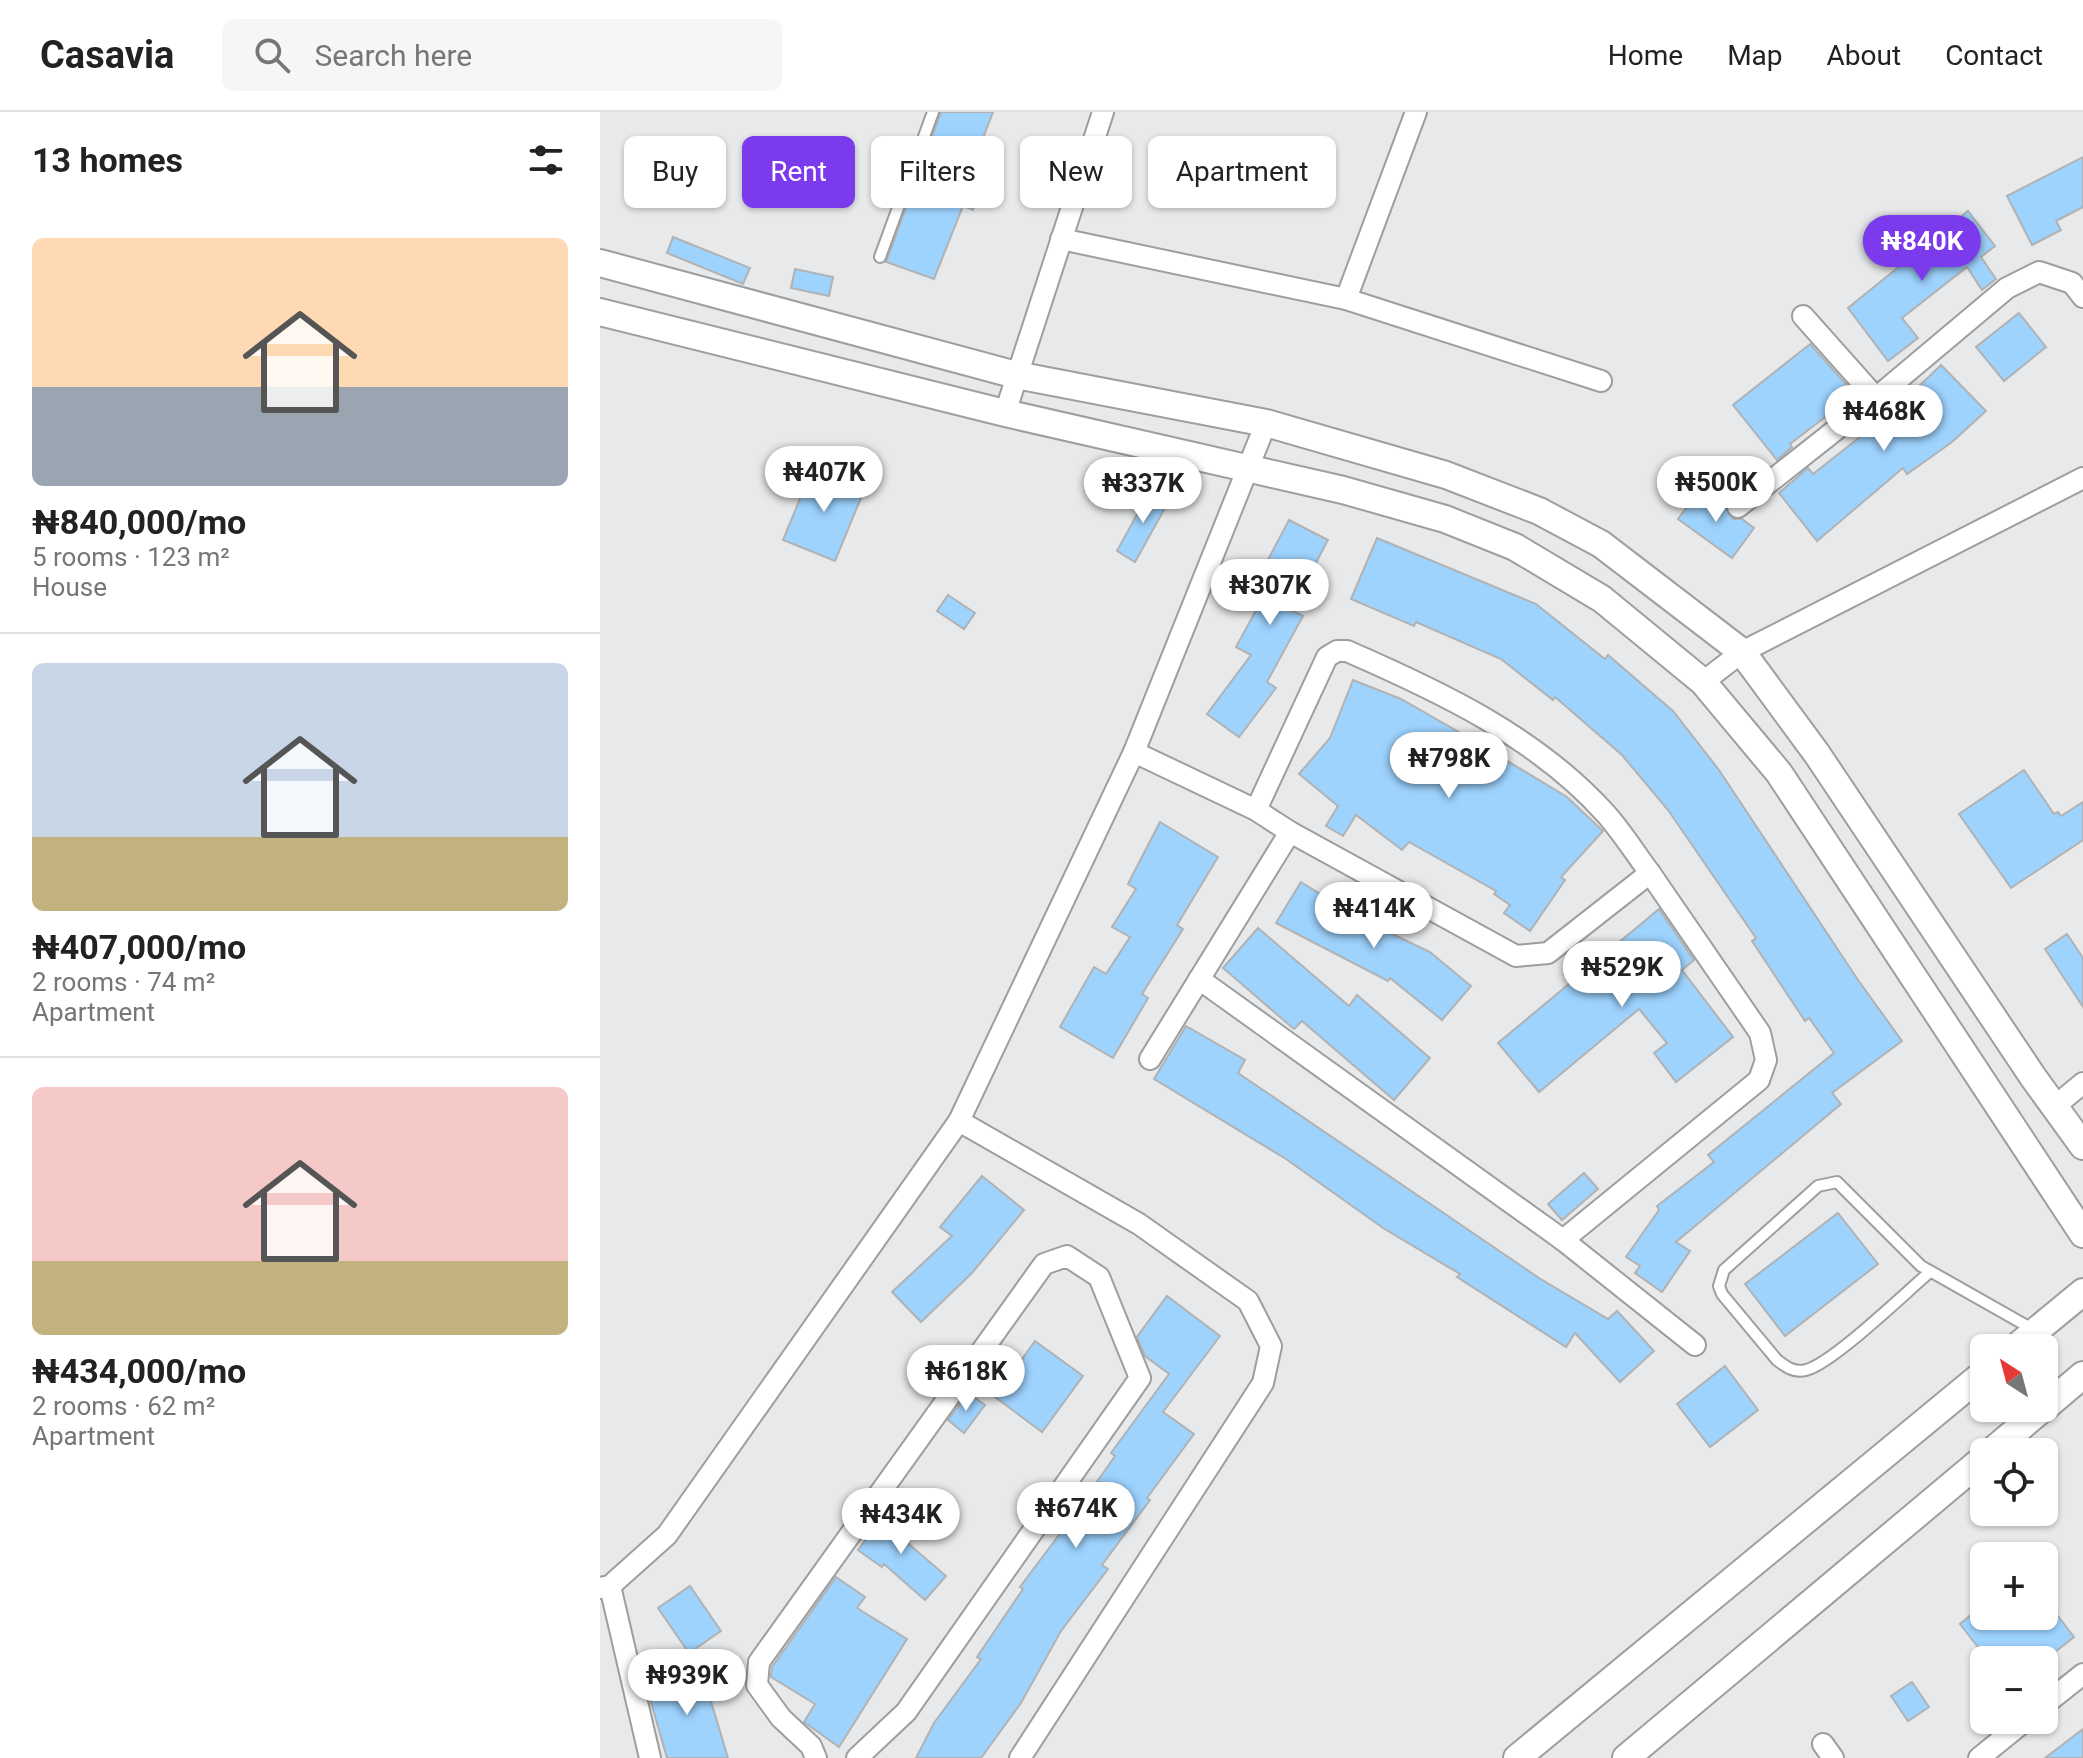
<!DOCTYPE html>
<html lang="en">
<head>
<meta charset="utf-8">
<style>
  body { margin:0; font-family:Roboto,sans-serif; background:#f6f6f6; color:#222; height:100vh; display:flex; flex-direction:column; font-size:30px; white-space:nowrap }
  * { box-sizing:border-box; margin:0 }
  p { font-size:26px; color:#767676 }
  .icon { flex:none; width:44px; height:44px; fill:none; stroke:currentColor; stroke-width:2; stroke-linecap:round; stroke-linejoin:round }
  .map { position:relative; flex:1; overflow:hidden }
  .drawer { display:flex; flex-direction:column; background:#fff; width:600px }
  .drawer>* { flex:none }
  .banner { position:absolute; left:24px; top:24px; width:760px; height:72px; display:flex; gap:16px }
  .needle { width:52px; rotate:324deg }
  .buttons { position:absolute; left:1370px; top:1222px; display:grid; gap:16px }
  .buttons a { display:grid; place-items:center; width:88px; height:88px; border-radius:12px; background:#fff; box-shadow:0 2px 6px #0004; font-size:40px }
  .price { position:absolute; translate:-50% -68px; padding:0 18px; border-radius:28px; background:#fff; color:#222; font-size:26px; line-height:52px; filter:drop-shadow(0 2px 4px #0008) }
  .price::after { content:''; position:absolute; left:50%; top:48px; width:24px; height:18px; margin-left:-12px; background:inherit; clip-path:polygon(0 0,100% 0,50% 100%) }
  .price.on { background:#7c3aed; color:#fff }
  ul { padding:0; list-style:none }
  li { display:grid; align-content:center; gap:16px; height:424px; padding:0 32px }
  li+li { border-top:2px solid #e0e0e0 }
  li span { display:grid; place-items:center; height:248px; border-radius:12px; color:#555 }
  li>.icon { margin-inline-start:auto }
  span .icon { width:144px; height:144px; fill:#fffc; stroke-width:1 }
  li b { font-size:34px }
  h2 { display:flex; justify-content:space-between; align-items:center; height:96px; padding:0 32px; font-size:34px }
  .tag { padding:0 28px; border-radius:12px; background:#fff; box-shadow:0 2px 6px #0004; font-size:28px; line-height:72px }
  .tag.on { background:#7c3aed; color:#fff }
  header { display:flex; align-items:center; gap:48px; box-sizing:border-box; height:112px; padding:0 40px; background:#fff; border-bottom:2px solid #e0e0e0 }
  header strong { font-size:38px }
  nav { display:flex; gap:44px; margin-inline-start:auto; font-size:28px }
  .search { width:560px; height:72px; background:#f6f6f6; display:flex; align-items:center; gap:20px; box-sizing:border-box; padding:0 28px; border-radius:12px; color:#767676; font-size:30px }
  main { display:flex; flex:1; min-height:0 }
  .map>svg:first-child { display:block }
  .building { fill:#9ed3fe; stroke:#b0b2b3; stroke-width:2 }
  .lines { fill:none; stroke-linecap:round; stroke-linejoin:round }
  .lane-casing { stroke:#9c9e9f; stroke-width:14 }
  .street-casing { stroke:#9c9e9f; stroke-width:24 }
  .secondary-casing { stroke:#9c9e9f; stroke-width:30 }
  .lane { stroke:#fff; stroke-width:10 }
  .street { stroke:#fff; stroke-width:20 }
  .secondary { stroke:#fff; stroke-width:26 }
</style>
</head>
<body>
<header>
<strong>Casavia</strong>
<div class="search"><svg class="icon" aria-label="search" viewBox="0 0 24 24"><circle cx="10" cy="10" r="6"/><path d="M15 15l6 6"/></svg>Search here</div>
<nav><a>Home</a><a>Map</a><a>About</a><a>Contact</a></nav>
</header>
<main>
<section class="drawer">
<h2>13 homes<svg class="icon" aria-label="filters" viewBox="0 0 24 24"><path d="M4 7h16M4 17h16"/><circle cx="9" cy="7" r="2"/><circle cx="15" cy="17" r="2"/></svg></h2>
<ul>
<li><span style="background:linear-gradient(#ffd9b3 60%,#9aa5b1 0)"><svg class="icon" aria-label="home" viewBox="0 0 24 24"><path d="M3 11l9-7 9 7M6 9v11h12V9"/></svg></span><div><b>₦840,000/mo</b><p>5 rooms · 123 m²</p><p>House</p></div></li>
<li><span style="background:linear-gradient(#c9d6e8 70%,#c2b280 0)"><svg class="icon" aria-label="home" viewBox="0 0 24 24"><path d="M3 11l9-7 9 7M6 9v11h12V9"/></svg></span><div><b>₦407,000/mo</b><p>2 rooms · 74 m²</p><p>Apartment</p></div></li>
<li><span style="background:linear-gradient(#f6c9c9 70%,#c2b280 0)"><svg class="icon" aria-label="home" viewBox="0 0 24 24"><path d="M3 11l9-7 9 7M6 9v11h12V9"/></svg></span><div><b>₦434,000/mo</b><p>2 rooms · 62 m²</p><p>Apartment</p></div></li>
</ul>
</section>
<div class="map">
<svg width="1483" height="1646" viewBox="0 0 1483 1646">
  <rect width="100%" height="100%" fill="#e8e9ea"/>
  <g class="building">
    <path d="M341 0H393L369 63 384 69 373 98 363 94 334 167 286 150Z"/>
    <path d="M1483 45V95L1456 109 1461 118 1432 133 1407 84Z"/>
    <path d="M1368 99 1395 134 1381 145 1396 167 1382 178 1367 155 1302 206 1318 226 1288 249 1248 196Z"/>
    <path d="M73 125 150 156 143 172 67 141Z"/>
    <path d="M195 157 233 165 229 184 191 176Z"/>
    <path d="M1419 201 1446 235 1404 269 1376 235Z"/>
    <path d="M1210 232 1255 282 1190 332 1192 335 1177 348 1133 293Z"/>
    <path d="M1341 253 1386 299 1352 330 1307 362 1303 356 1217 429 1179 381 1208 356 1213 362 1274 314 1272 312 1316 281 1314 279Z"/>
    <path d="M213 355 265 376 235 449 183 428Z"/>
    <path d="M551 377 570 387 535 450 517 439Z"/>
    <path d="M1100 377 1125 395 1133 407H1142L1154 416 1132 446 1078 407Z"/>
    <path d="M689 408 728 428 691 498 703 504 667 570 676 576 639 625 607 602 651 543 636 535 673 467 661 461Z"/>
    <path d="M777 426 936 492 1005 547 1008 543 1073 599 1119 658 1258 868 1302 929 1232 981 1241 992 1076 1130 1090 1139 1062 1180 1035 1161 1040 1154 1026 1145 1059 1098 1057 1094 1114 1050 1108 1043 1234 941 1209 906 1205 909 1152 829 1156 826 1068 698 1022 643 955 585 953 588 901 547 816 510 814 514 751 487Z"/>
    <path d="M348 483 375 501 364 517 337 499Z"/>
    <path d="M753 568 801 587 871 627 967 685 1003 719 961 765 965 768 930 819 904 801 910 793 894 782 896 779 809 730 802 738 756 703 743 724 726 714 738 694 699 662 730 626Z"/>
    <path d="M1424 658 1454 702 1458 700 1461 704 1483 690V728L1411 776 1359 702Z"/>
    <path d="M560 710 618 745 577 813 583 817 542 882 548 886 513 946 460 915 494 855 506 862 530 825 512 815 536 777 528 772Z"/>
    <path d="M701 770 761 807 830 840 871 874 842 908 790 866 788 869 676 811Z"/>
    <path d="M1059 797 1094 848 1082 858 1133 925 1076 970 1054 941 1067 931 1039 897 939 980 898 931Z"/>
    <path d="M658 816 749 894 757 883 830 946 794 988 702 909 694 917 623 856Z"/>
    <path d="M1467 822 1483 846V895L1445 837Z"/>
    <path d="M586 914 645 948 638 961 939 1166 1008 1207 1017 1199 1054 1239 1020 1270 975 1221 966 1235 857 1165 860 1162 783 1116 686 1047 554 967Z"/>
    <path d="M984 1061 998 1077 962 1108 948 1092Z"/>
    <path d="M382 1064 424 1098 372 1161 321 1210 292 1180 352 1124 340 1115Z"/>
    <path d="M1238 1101 1278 1152 1185 1224 1145 1172Z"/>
    <path d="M567 1184 620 1224 563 1300 594 1322 547 1386 550 1388 502 1453 508 1457 461 1519 421 1591 381 1646H316L334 1611 381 1547 377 1545 423 1477 420 1475 468 1411 515 1344 511 1341 569 1262 545 1244 537 1225Z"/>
    <path d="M435 1229 483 1264 442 1320 395 1285Z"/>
    <path d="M1125 1254 1158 1298 1110 1335 1077 1292Z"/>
    <path d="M368 1281 385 1293 364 1321 348 1308Z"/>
    <path d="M288 1398 312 1416 303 1427 346 1464 325 1488 284 1452 282 1455 258 1438Z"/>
    <path d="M236 1465 265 1485 257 1496 307 1527 239 1635 204 1610 215 1592 171 1565 172 1555Z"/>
    <path d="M90 1474 121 1519 89 1541 58 1496Z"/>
    <path d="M1444 1486 1474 1525 1445 1548H1388L1360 1512 1384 1492V1504H1444Z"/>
    <path d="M101 1556 128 1646H67L46 1573Z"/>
    <path d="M1312 1570 1329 1595 1308 1609 1291 1584Z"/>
    <path d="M1483 1617V1646H1445Z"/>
  </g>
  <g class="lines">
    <g class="lane-casing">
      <g id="lane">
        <path d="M280 145 333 0"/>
        <path d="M1330 1160C1305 1181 1232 1252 1206 1258 1194 1261 1186 1255 1177 1248L1122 1182 1119 1174 1124 1158 1218 1074 1237 1070 1321 1154 1434 1218"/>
      </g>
    </g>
    <g class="street-casing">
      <g id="street">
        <path d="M461 127 746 187 1001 269"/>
        <path d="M746 187 816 0"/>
        <path d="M1203 204 1276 286 1407 176 1439 160 1472 171 1483 185"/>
        <path d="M405 301 503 0"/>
        <path d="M1138 395 1276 286"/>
        <path d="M1103 570 1142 540 1483 366"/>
        <path d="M534 640 656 698 690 720 916 844 948 841 1050 761C1035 741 1022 720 1006 702 937 625 839 579 747 539H737L727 545 656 698"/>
        <path d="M599 867 963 1128 1159 968 1166 948 1160 921 1050 761"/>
        <path d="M550 947 690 720"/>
        <path d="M1454 995 1483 971"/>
        <path d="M359 1009 539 1112 648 1189 671 1234 663 1271 420 1646"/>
        <path d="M963 1128 1095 1233"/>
        <path d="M10 1474 50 1646"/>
        <path d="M0 1476 10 1474 67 1423 359 1009 534 640 666 311"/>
        <path d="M1444 1593 1483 1562"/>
        <path d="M1223 1632 1233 1646"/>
        <path d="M216 1646 211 1634 181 1606 157 1573 159 1550 444 1152 467 1144 499 1165 540 1266 306 1600 257 1646"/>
        <path d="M1379 1646 1426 1608"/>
      </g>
    </g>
    <g class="secondary-casing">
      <g id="secondary">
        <path d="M0 151 416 263 666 311 846 363 939 399 1001 432 1142 540 1217 642 1433 965 1483 1034"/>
        <path d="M0 200 405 301 743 378 845 407 915 435 1002 487 1103 570 1179 661 1483 1122"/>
        <path d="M1415 1236 1483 1180"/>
        <path d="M1444 1296 1483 1263"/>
        <path d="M1391 1340 1443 1296"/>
        <path d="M917 1646 1384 1261"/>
        <path d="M1026 1646 1384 1346"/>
      </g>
    </g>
    <use href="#lane" class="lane"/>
    <use href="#street" class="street"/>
    <use href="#secondary" class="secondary"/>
  </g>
</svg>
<div class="buttons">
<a><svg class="needle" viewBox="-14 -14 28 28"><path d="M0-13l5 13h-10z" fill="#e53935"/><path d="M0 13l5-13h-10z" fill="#767676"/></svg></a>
<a><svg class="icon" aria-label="locate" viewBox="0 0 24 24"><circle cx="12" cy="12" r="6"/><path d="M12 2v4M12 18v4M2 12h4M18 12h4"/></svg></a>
<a>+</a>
<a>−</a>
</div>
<b class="price on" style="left:1322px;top:171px">₦840K</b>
<b class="price" style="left:1284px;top:341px">₦468K</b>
<b class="price" style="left:224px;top:402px">₦407K</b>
<b class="price" style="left:1116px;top:412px">₦500K</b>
<b class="price" style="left:543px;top:413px">₦337K</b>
<b class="price" style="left:670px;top:515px">₦307K</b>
<b class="price" style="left:849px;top:688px">₦798K</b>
<b class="price" style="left:774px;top:838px">₦414K</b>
<b class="price" style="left:1022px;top:897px">₦529K</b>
<b class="price" style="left:366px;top:1301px">₦618K</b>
<b class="price" style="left:476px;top:1438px">₦674K</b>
<b class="price" style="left:301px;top:1444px">₦434K</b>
<b class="price" style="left:87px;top:1605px">₦939K</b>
<div class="banner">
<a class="tag">Buy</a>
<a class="tag on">Rent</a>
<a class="tag">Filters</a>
<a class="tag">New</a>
<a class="tag">Apartment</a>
</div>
</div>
</main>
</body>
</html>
